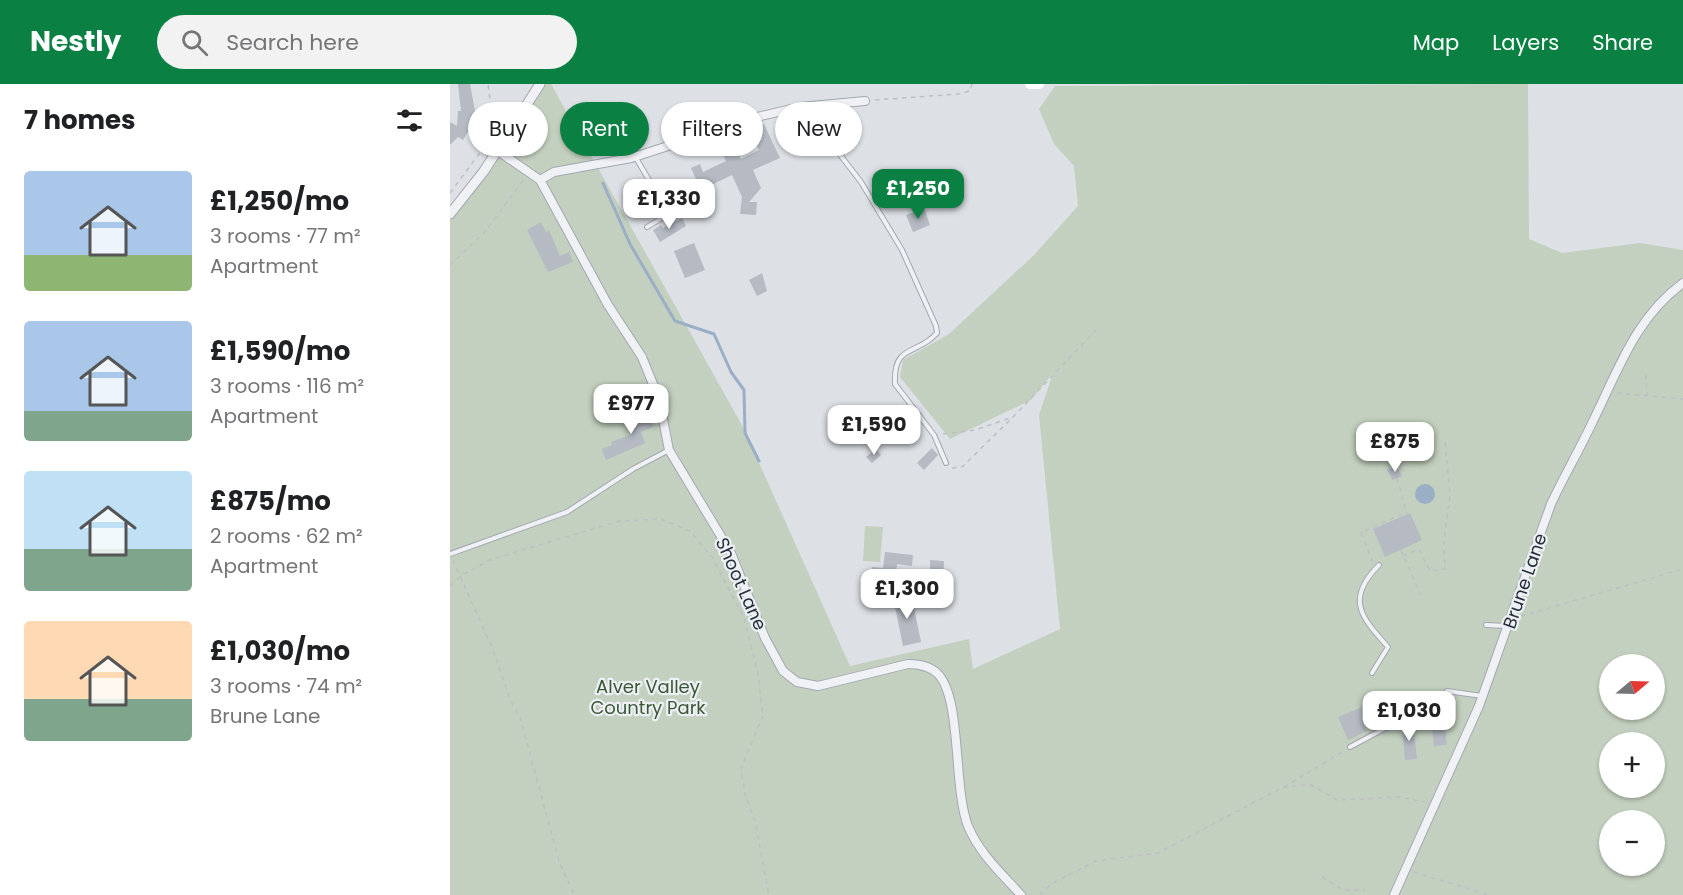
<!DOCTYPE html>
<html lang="en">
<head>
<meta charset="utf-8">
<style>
  body { margin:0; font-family:Poppins,sans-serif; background:#f2f2f2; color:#202124; height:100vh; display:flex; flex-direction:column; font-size:22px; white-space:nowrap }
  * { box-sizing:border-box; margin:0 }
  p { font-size:20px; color:#757577 }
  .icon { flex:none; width:33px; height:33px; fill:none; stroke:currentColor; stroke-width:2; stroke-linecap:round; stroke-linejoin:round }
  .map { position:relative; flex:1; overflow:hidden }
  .panel { display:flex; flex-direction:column; background:#fff; width:450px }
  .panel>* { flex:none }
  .banner { position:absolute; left:18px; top:18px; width:570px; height:54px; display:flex; gap:12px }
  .needle { width:39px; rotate:71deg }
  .tools { position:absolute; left:1149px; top:570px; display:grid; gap:12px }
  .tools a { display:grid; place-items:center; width:66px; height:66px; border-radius:50%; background:#fff; box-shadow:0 2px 4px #0004; font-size:30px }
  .price { position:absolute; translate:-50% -51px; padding:0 14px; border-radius:12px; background:#fff; color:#222; font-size:20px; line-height:39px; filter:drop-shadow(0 2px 3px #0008) }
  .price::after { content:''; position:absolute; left:50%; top:36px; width:18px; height:14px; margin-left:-9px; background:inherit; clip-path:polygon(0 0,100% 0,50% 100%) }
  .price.current { background:#0b8043; color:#fff }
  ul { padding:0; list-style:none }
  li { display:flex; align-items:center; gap:18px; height:150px; padding:0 24px }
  li span { display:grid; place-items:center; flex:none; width:168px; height:120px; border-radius:6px; color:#555 }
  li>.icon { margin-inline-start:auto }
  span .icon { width:72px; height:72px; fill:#fffc; stroke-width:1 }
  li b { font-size:26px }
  h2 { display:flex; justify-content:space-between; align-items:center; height:72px; padding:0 24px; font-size:26px }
  .pill { padding:0 21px; border-radius:27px; background:#fff; box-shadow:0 2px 4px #0004; font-size:21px; line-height:54px }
  .pill.current { background:#0b8043; color:#fff }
  header { display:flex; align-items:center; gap:36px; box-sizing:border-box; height:84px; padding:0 30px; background:#0b8043; color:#fff }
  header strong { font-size:28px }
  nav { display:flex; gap:33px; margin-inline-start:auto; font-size:21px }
  .search { width:420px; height:54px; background:#f2f2f2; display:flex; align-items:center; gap:15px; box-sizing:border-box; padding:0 21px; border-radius:33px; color:#757577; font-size:22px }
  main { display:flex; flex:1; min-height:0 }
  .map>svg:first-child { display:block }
  .green { fill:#c3d0bf; fill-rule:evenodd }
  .water { fill:#9aafc5 }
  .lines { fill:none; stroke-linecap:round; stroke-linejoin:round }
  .stream { stroke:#9aafc5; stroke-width:3 }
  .building { fill:#b5bac3 }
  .service-casing { stroke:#a3a8b0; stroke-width:6 }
  .minor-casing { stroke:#a3a8b0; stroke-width:10 }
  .tertiary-casing { stroke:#a3a8b0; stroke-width:11 }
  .path { stroke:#bcbfc5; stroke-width:1.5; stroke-dasharray:4.5 4.5; stroke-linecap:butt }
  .service { stroke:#f0f1f5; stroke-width:4 }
  .minor { stroke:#f0f1f5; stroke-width:8 }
  .tertiary { stroke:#f0f1f5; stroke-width:9 }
  .secondary { stroke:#fff; stroke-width:10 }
  .labels { text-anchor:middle; stroke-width:4.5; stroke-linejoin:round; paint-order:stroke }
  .street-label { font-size:18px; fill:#282f3c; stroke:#ecf0f4 }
  .park-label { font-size:18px; fill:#3c5736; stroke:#ecf0f4 }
</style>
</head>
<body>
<header>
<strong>Nestly</strong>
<div class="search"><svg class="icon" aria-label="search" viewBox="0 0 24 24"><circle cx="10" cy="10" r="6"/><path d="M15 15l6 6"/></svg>Search here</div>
<nav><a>Map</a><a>Layers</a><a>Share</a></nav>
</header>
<main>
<section class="panel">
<h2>7 homes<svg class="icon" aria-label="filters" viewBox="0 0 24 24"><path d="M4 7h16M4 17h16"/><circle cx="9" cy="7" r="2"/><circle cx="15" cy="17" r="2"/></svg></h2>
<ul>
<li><span style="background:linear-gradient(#a9c7e8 70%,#8fb573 0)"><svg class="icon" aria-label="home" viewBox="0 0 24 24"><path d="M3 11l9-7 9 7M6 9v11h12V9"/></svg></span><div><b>£1,250/mo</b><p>3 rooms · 77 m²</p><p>Apartment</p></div></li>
<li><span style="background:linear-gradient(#a9c7e8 75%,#7fa58c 0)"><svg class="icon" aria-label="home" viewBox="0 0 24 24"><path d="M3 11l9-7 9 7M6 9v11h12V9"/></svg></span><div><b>£1,590/mo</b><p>3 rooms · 116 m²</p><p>Apartment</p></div></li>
<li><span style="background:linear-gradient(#bfe0f5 65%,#7fa58c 0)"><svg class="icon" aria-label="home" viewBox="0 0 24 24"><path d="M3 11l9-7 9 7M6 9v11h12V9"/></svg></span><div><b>£875/mo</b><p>2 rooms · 62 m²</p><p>Apartment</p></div></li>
<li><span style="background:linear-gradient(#ffd9b3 65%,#7fa58c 0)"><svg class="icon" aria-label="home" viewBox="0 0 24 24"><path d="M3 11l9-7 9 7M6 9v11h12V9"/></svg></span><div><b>£1,030/mo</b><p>3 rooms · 74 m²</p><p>Brune Lane</p></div></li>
</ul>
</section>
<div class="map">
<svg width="1233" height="811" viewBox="0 0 1233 811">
  <rect width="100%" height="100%" fill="#dde1e6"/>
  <g class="green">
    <path d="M90 0H101L293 343 400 582 519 555 523 585 610 545 589 331 603 289 581 316 500 355 450 293 453 276 499 250 584 171 628 122 624 82 604 60 589 25 605 2 1078 0 1079 155 1112 169 1190 159 1233 166V811H0V133ZM1160 580H1204V626H1160ZM1160 658H1204V704H1160ZM1160 736H1204V782H1160Z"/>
    <path d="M415 442 433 443 430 478 413 477Z"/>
  </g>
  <circle class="water" cx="975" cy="410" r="10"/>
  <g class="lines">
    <path class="stream" d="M153 99 180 160 225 237 264 250 281 288 294 306 295 349 309 377"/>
  </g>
  <g class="building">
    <path d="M8 0H20L27 38H24L13 56 8 53 0 61V38L7 42 8 27H11Z"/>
    <path d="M314 40 330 74 303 86 311 104 299 118H307L306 131 290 130 292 113 282 91 251 106 241 84 250 80 253 88 276 77 270 64 283 58 291 75 309 66 300 46Z"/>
    <path d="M474 124 480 141 463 148 456 131Z"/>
    <path d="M232 134 236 142 210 158 203 146 211 141 213 144Z"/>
    <path d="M91 138 96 148 99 146 110 172 119 168 123 178 98 188 77 146Z"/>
    <path d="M244 159 255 186 235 194 224 167Z"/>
    <path d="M312 189 317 207 307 212 299 196Z"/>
    <path d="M196 324 203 343 191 348 195 359 156 376 152 365 162 361 161 358 180 351 179 348 183 346 177 331Z"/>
    <path d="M482 364 488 371 474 386 467 379Z"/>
    <path d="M426 365 431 371 422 379 416 373Z"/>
    <path d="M946 381 952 392 943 396 937 386Z"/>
    <path d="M960 429 972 456 935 473 923 445Z"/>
    <path d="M435 468 463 471 462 482 447 480 445 509 430 511 428 500H420L422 483 433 484Z"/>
    <path d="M480 476 494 477 493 505 470 504V491L480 492Z"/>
    <path d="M461 509 471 558 453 562 443 513Z"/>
    <path d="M961 607 965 616 955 620 951 611Z"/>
    <path d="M912 623 920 640 915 643 917 647 898 656 888 633Z"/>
    <path d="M993 625 997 661 984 662 980 626Z"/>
    <path d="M963 639 967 675 955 676 952 640Z"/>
  </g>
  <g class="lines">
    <g class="service-casing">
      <g id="service">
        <path d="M355 23 366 47 384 63 411 98 452 166 486 242 487 249C467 272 443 259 445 300L484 351 496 379"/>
        <path d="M186 74 219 130 197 143"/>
        <path d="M0 470 117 428 183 385 219 366"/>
        <path d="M1036 541 1056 542"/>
        <path d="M922 589 938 563C911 533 895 515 929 481"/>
        <path d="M900 663 990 615 997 607 1032 612"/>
      </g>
    </g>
    <g class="minor-casing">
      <g id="minor">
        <path d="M48 67 90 96 158 221 192 273 209 315 219 366 281 469 315 554 333 587 347 598 368 602 458 580C469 580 480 582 488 590 512 615 503 704 518 742 529 769 552 790 571 811"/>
        <path d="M90 96 104 88 181 74 311 32 350 23 415 17"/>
        <path d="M944 811 1029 622 1101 420C1114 392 1130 365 1143 337 1168 287 1185 234 1233 199"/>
      </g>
    </g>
    <g class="tertiary-casing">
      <path id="tertiary" d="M0 130 34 87 90 0"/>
    </g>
    <g class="path">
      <path d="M425 16 508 10 520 7 522 0"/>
      <path d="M40 18 45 30 54 39"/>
      <path d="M68 53 74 60 78 75"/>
      <path d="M0 109 38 58 43 40 38 0"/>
      <path d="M0 181 34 149 74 95"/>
      <path d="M1196 290 1197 311"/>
      <path d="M1167 309 1233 315"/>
      <path d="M493 350 525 346 563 333 646 246"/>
      <path d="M502 384 512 383 563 333"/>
      <path d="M947 394 956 427"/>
      <path d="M951 466 973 516"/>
      <path d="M953 472 969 465 980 487 995 485 994 455 1000 411 995 356"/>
      <path d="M3 476 43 566 61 618 70 633 109 777 124 811"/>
      <path d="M923 478 911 449 956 428 957 430"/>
      <path d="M0 502 12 491 42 475 170 437 211 435 240 447 262 473 294 534 308 590 313 632 291 684 295 710 305 737 319 811"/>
      <path d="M1071 532 1233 485"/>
      <path d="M834 703 894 667"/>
      <path d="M964 788 1039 811"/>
      <path d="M872 793 893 806H915"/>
      <path d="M590 811 601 800 646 777 708 769 831 704 859 700 887 716 949 713 975 718"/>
    </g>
    <use href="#service" class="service"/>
    <use href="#minor" class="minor"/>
    <use href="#tertiary" class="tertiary"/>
    <path class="secondary" d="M580 0H589"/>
  </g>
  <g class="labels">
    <g class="street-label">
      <text transform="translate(1075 497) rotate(-71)" y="6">Brune Lane</text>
      <text transform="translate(291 500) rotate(66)" y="6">Shoot Lane</text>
    </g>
    <g class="park-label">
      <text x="198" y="609">Alver Valley<tspan x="198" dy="21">Country Park</tspan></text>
    </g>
  </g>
</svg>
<div class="tools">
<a><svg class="needle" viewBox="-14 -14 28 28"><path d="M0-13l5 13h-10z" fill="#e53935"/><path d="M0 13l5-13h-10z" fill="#757577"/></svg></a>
<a>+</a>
<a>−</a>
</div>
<b class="price current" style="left:468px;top:136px">£1,250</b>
<b class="price" style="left:219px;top:146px">£1,330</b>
<b class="price" style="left:181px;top:351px">£977</b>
<b class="price" style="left:424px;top:372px">£1,590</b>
<b class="price" style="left:945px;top:389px">£875</b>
<b class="price" style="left:457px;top:536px">£1,300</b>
<b class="price" style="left:959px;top:658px">£1,030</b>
<div class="banner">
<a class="pill">Buy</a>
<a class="pill current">Rent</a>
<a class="pill">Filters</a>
<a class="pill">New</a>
</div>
</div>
</main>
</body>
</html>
